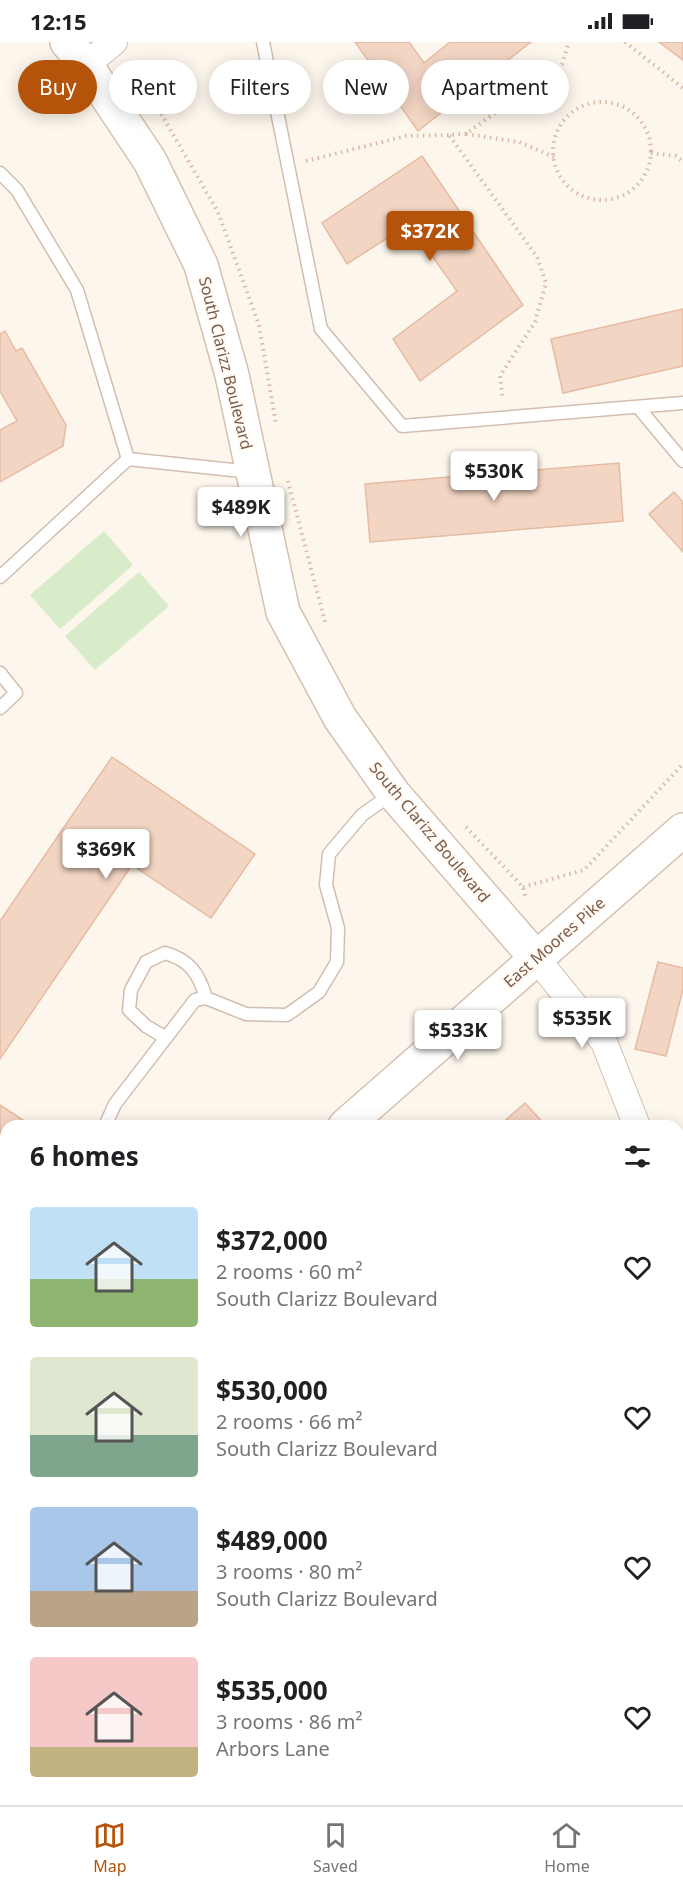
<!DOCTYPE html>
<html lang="en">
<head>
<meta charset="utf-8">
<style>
  body { margin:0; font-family:"Noto Sans",sans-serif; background:#f6f6f6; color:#202124; height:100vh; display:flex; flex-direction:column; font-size:22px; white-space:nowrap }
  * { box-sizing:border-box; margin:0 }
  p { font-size:20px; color:#757577 }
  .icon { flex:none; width:33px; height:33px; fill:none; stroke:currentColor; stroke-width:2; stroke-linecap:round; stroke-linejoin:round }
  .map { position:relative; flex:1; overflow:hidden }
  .details { position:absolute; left:0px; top:1078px; width:684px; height:686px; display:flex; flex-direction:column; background:#fff; border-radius:18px 18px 0 0; box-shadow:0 3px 15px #0003 }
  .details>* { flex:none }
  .top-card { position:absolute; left:18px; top:18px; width:648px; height:54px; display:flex; gap:12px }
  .price { position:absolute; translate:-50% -51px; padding:0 14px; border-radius:6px; background:#fff; color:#222; font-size:20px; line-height:39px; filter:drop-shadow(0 2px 3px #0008) }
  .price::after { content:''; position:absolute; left:50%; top:36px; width:18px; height:14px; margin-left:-9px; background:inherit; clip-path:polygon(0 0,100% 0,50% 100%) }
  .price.active { background:#b45309; color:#fff }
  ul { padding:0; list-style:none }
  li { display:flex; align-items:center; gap:18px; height:150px; padding:0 30px }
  li span { display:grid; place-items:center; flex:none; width:168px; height:120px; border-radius:6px; color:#555 }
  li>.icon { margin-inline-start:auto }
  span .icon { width:72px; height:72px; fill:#fffc; stroke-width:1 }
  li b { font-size:26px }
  h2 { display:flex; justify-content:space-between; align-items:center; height:72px; padding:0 30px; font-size:26px }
  .tag { padding:0 21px; border-radius:27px; background:#fff; box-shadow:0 3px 15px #0003; font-size:21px; line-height:54px }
  .tag.active { background:#b45309; color:#fff }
  .status { display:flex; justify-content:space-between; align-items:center; height:42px; padding:0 30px; background:#fff; direction:ltr }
  .status svg { height:16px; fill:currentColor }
  .dock { display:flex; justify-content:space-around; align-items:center; height:84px; border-top:2px solid #e0e0e0; background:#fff; font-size:16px; color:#757577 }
  .dock a { display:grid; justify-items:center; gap:3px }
  .dock .active { color:#b45309 }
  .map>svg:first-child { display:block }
  .green { fill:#d8ecc9 }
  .building { fill:#f3d5c3; stroke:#e6bba3; stroke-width:1.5 }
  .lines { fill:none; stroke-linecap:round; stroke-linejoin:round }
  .lane-casing { stroke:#d1beb0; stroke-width:15 }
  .street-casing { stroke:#d1beb0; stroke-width:28 }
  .secondary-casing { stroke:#d6c0b0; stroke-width:36 }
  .path { stroke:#d9b8a5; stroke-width:4; stroke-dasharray:1.5 4.5; stroke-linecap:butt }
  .lane { stroke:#fff; stroke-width:12 }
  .street { stroke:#fff; stroke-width:26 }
  .secondary { stroke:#fff; stroke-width:33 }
  .labels { text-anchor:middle; stroke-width:4.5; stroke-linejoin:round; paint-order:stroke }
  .street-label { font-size:16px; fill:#7a5c4d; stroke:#fffaf3 }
</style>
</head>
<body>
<div class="status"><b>12:15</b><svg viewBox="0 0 49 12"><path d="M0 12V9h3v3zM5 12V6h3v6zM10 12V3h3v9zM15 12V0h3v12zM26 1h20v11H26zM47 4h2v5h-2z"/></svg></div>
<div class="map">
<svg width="683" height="1763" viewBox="0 0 683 1763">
  <rect width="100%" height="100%" fill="#fdf6ec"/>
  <g class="green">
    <path d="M104 489 133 523 60 587 30 553Z"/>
    <path d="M139 530 169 564 95 628 65 594Z"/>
  </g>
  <g class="building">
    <path d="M355 0H409L424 21 450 0H531L418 89Z"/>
    <path d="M659 0H683V18Z"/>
    <path d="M422 114 523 263 420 339 393 297 457 249 409 182 347 222 322 181Z"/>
    <path d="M683 267V324L563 351 551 297Z"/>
    <path d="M5 289 16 309 22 306 66 383 63 404 0 440V388L17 379 0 349V292Z"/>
    <path d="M619 421 623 479 370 500 365 442Z"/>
    <path d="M674 450 683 460V510L649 472Z"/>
    <path d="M112 715 255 812 211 876 132 823 0 1017V879Z"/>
    <path d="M658 920 683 926V947L666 1014 635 1007Z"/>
    <path d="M525 1061 546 1084H499Z"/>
    <path d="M0 1063 32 1084H6V1157L0 1153Z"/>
    <path d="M678 1235 683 1240V1273L678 1278Z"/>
    <path d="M4 1522 6 1525V1601L0 1594V1526Z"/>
    <path d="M683 1576V1638L678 1632V1581Z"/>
    <path d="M334 1758H397L398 1763H341Z"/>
    <path d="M601 1758H669L666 1763H598Z"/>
  </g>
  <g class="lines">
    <g class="lane-casing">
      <g id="lane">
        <path d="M263 0 321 287 402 384 683 361"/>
        <path d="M0 131 17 148 77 248 128 417"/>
        <path d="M638 365 683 419"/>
        <path d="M0 535 128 417 251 430"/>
        <path d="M0 631 16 651 0 666"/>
        <path d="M166 996 146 984 129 968 131 948 146 920 165 911C190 918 199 932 206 956"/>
        <path d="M105 1084 115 1062 195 958 206 956 246 972 287 973 319 950 337 920 338 886 326 843 329 812 362 773 393 751"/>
        <path d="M0 1260 6 1259"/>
      </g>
    </g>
    <g class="street-casing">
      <g id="street">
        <path d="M86 23 114 0"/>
        <path d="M536 916 604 1000 637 1084"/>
        <path d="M678 1128 683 1133"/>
        <path d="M678 1431 683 1436"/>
        <path d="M64 1758 69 1763"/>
        <path d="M525 1758 529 1763"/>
      </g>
    </g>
    <g class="secondary-casing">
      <g id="secondary">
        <path d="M67 0 86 23 150 119 201 223 232 333 283 570 340 676 393 751 536 916"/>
        <path d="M345 1084 683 788"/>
        <path d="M0 1391 6 1386"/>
      </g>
    </g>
    <g class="path">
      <path d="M625 0 683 46"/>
      <path d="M131 20 218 170 259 283 276 382"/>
      <circle cx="602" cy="109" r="49"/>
      <path d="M466 92 449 93 537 215 546 241 535 280 500 334 503 358"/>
      <path d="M651 111 676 114 683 120"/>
      <path d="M554 115 519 100 466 92 562 22 569 0"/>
      <path d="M306 119 406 94 449 93"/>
      <path d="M288 439 325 580"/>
      <path d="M466 785 523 845 526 857"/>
      <path d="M523 845 584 828 683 722"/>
    </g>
    <use href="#lane" class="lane"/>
    <use href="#street" class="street"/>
    <use href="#secondary" class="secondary"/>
  </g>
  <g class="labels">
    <g class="street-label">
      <text transform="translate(226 321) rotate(76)" y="6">South Clarizz Boulevard</text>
      <text transform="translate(430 790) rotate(50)" y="6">South Clarizz Boulevard</text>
      <text transform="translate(554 900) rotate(-41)" y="6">East Moores Pike</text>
    </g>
  </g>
</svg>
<b class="price active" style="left:430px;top:220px">$372K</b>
<b class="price" style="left:494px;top:460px">$530K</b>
<b class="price" style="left:241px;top:496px">$489K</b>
<b class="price" style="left:106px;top:838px">$369K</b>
<b class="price" style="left:582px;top:1007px">$535K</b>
<b class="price" style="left:458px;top:1019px">$533K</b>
<div class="top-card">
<a class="tag active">Buy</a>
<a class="tag">Rent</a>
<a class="tag">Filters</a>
<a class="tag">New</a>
<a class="tag">Apartment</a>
</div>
<section class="details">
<h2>6 homes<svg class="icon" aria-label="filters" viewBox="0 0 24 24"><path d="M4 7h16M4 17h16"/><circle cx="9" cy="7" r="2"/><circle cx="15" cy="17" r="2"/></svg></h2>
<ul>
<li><span style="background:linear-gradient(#bfe0f5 60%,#8fb573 0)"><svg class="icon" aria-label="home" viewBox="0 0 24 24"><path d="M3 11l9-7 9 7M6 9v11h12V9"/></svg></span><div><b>$372,000</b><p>2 rooms · 60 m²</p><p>South Clarizz Boulevard</p></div><svg class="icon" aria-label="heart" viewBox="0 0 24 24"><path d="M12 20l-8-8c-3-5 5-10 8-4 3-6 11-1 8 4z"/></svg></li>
<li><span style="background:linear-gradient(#dfe7d0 65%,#7fa58c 0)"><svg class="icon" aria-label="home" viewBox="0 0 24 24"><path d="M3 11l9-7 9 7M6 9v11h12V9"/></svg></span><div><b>$530,000</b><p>2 rooms · 66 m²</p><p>South Clarizz Boulevard</p></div><svg class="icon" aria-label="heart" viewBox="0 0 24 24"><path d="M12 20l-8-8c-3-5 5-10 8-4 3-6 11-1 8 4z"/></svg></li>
<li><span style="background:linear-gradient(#a9c7e8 70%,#b9a48a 0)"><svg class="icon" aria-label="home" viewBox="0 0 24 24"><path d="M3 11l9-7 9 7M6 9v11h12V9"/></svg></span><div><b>$489,000</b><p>3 rooms · 80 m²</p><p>South Clarizz Boulevard</p></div><svg class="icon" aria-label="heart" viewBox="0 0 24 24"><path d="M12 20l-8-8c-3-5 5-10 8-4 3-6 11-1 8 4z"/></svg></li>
<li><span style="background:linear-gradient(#f6c9c9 75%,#c2b280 0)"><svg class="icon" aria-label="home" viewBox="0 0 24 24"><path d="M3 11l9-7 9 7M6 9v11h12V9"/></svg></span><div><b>$535,000</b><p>3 rooms · 86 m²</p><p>Arbors Lane</p></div><svg class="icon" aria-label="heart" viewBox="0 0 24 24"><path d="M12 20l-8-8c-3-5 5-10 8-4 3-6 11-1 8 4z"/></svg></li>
</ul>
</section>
</div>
<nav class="dock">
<a class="active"><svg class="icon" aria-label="map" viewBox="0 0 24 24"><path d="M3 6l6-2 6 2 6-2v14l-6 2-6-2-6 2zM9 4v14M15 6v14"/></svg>Map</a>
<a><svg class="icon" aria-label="saved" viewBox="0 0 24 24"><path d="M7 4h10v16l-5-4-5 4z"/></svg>Saved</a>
<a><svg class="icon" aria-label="home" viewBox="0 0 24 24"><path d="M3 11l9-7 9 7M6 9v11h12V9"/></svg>Home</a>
</nav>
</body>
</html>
